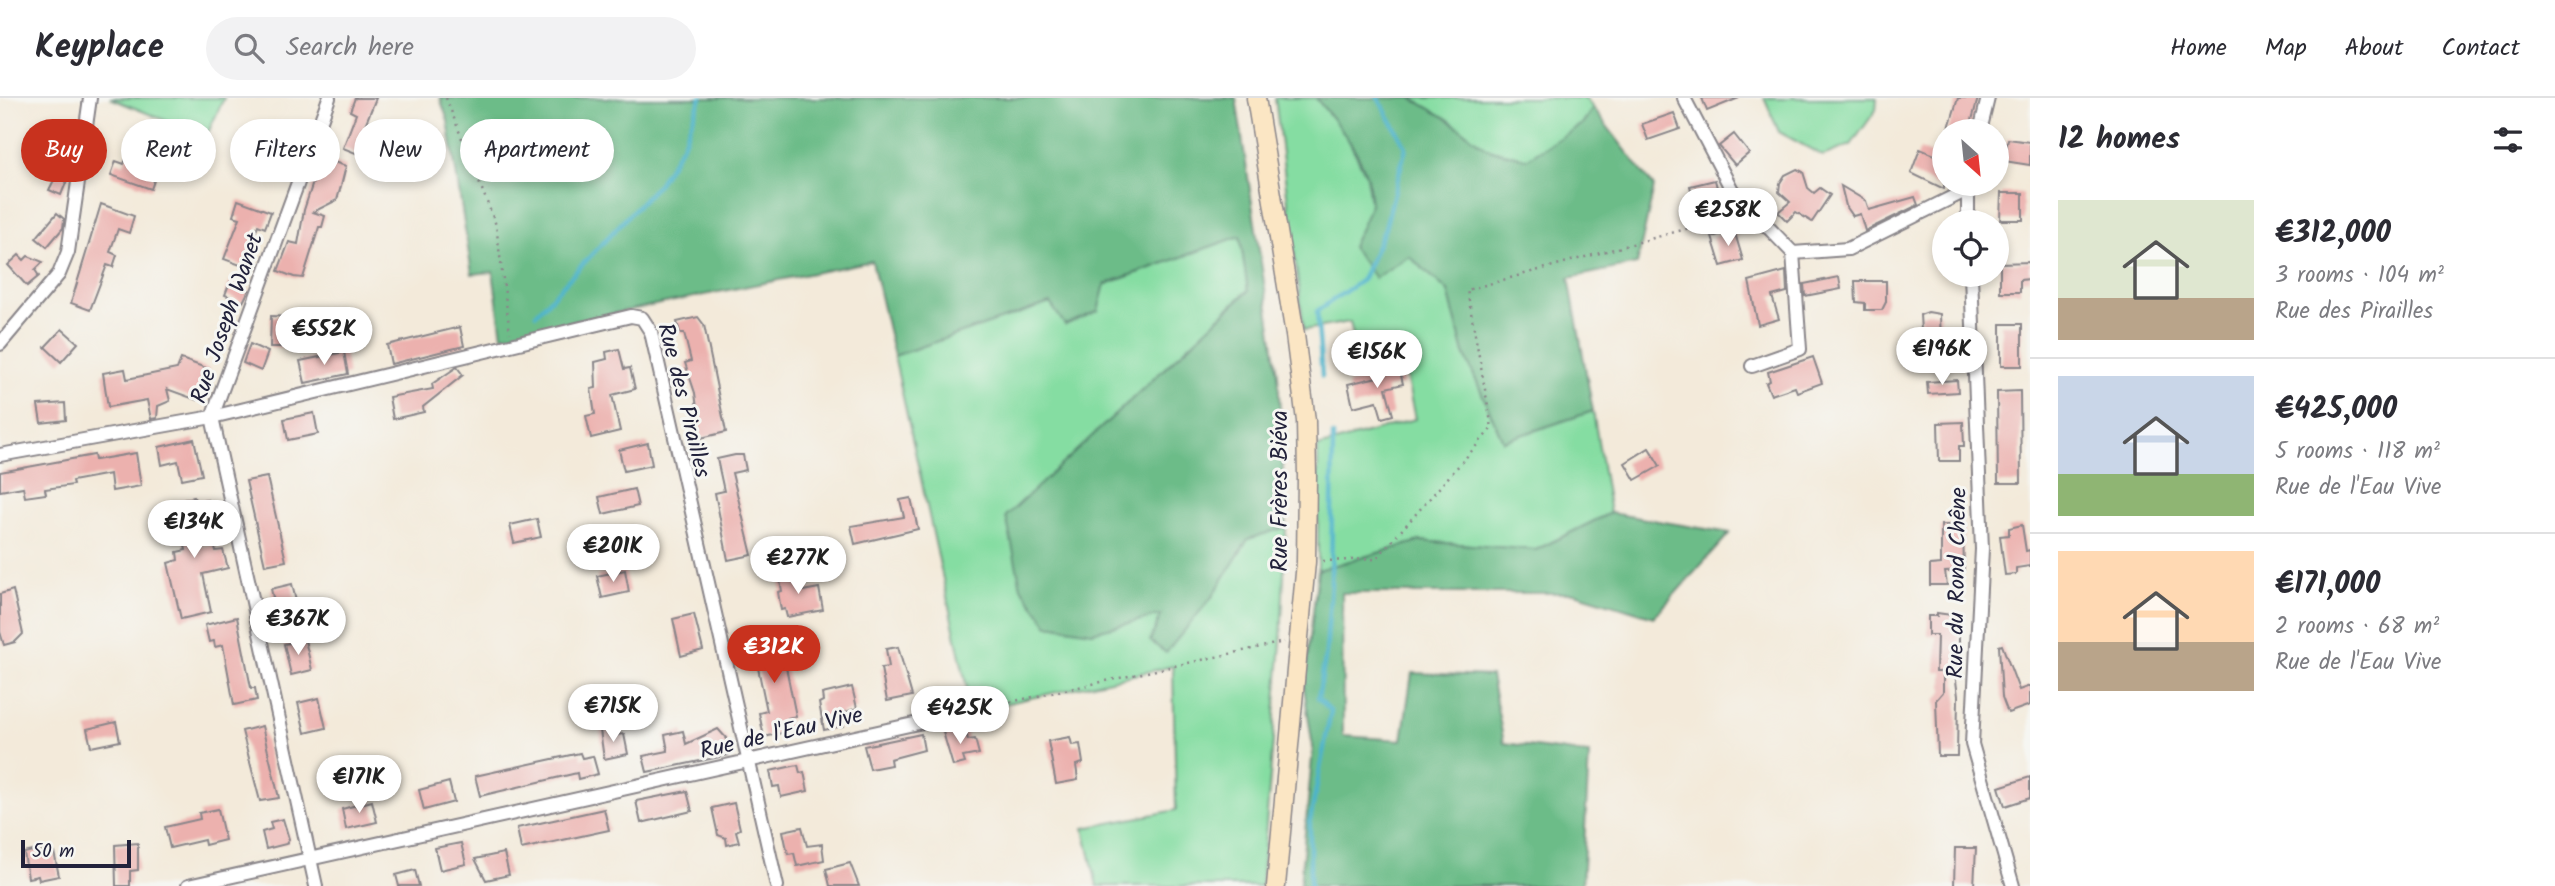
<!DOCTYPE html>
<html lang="en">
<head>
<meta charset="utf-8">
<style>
  body { margin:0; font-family:Kalam,sans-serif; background:#f2f2f3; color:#2b2b33; height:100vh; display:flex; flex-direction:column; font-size:26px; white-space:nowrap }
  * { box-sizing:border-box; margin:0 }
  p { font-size:23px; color:#7c7c81 }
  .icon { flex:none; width:38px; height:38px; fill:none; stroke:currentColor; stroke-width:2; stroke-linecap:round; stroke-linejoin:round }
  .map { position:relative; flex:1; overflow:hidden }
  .side { display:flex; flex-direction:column; background:#fff; width:525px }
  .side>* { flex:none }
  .guide { position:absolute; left:21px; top:21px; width:665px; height:63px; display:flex; gap:14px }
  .needle { width:46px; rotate:153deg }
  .controls { position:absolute; left:1932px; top:21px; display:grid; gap:14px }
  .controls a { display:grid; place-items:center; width:77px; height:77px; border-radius:50%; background:#fff; box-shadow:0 4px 10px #0003; font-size:35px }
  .scale { position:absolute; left:21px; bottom:18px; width:110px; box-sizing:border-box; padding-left:7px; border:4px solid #22223b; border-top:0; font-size:19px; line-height:24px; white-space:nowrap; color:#22223b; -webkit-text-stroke:5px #f6f6f2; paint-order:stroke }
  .price { position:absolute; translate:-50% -60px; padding:0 16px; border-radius:24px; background:#fff; color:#222; font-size:23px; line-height:46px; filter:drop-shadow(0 2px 4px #0008) }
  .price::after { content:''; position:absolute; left:50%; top:42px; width:21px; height:16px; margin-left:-10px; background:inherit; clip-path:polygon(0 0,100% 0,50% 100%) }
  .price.selected { background:#c8321e; color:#fff }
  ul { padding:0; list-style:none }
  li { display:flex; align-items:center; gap:21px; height:175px; padding:0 28px }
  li+li { border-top:2px solid #e1e1e2 }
  li span { display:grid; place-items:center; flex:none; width:196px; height:140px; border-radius:0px; color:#555 }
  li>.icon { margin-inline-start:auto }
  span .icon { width:84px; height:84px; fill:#fffc; stroke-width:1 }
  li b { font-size:30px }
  h2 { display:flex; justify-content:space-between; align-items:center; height:84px; padding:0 28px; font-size:30px }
  .pill { padding:0 24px; border-radius:32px; background:#fff; box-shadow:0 4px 10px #0003; font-size:24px; line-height:63px }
  .pill.selected { background:#c8321e; color:#fff }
  header { display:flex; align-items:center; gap:42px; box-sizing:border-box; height:98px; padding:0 35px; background:#fff; border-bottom:2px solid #e1e1e2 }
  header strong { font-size:33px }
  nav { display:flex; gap:38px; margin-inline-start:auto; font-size:24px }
  .search { width:490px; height:63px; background:#f2f2f3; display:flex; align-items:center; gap:18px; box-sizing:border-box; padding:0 24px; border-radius:38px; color:#7c7c81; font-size:26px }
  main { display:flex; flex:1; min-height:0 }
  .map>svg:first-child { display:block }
  .green { fill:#85dda2; stroke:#54806e; stroke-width:2 }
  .forest { fill:#6cbc88; stroke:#476f62; stroke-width:2 }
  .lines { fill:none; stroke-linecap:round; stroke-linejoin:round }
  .stream { stroke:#4db4cb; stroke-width:4.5 }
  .building { fill:#ecb1ae }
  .street-casing { stroke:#8a868a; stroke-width:16 }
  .secondary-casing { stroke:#8a868a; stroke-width:21 }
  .path { stroke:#8a868a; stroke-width:2.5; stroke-dasharray:2 5; stroke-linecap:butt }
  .street { stroke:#fff; stroke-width:12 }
  .secondary { stroke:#fbe6c4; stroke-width:18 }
  .labels { text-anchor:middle; stroke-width:6; stroke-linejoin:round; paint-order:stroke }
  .street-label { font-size:23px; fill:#22223b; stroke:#f6f6f2 }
</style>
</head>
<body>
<header>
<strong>Keyplace</strong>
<div class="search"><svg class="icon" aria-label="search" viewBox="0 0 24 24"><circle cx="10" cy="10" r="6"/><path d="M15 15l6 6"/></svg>Search here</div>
<nav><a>Home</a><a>Map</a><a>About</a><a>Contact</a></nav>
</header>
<main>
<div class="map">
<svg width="2030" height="788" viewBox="0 0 2030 788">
  <rect width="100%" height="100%" fill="#f6f6f2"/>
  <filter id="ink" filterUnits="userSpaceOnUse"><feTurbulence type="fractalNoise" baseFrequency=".0143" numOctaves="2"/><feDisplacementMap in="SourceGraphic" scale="14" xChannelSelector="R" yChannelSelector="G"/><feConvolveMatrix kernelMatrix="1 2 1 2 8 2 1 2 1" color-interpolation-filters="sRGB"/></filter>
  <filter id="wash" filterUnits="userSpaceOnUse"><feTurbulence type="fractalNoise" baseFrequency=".00686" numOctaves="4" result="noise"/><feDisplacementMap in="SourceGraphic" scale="28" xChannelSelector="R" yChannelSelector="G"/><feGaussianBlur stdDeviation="1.57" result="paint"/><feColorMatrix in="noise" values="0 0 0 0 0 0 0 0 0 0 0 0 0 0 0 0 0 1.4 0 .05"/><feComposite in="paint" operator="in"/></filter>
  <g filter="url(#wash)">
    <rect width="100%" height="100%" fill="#f3eada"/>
    <g class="green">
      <path d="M110 0H224L206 39Z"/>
      <path d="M1275 0H1316L1346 37 1366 77 1370 105 1409 158 1448 193 1464 255 1503 343 1593 313 1610 415 1536 452 1420 443 1318 472V349L1415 321 1402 258 1360 269 1350 224 1304 232Z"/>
      <path d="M1411 0H1585L1593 10 1582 26 1527 61 1488 51 1446 20Z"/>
      <path d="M1764 0H1877L1876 12 1851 47 1823 58 1779 34Z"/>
      <path d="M1240 138 1248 192 1006 419 1092 534 1212 499 1248 441 1286 429 1281 544 1261 788H1097L1084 730 1176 712 1173 568 972 613 894 258 1050 205 1066 227 1104 187Z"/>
    </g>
    <g class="forest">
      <path d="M440 0H1236L1278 276 1286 429 1248 441 1212 499 1166 555 1150 543 1161 517 1092 534 1048 527 1021 489 1006 418 1248 193 1240 138 1105 186 1098 213 1065 227 1050 205 894 258 872 163 502 238 493 174 472 176 448 23Z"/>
      <path d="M1316 0H1411L1446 20 1488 51 1526 61 1582 26 1593 10 1654 89 1637 166 1569 180 1593 313 1503 343 1464 255 1448 193 1409 158 1375 180 1352 149C1357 136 1369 118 1370 104 1372 64 1339 29 1316 0Z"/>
      <path d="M1610 415 1730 435 1654 519 1575 495H1342L1343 638 1402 642 1412 575 1491 578 1504 645 1589 656 1582 788H1300L1313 650 1304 590 1318 472 1420 443 1536 452Z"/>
    </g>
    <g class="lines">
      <g class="stream">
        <path d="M536 216 659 85 683 46 701 0"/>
        <path d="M1322 278 1317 213 1362 182 1385 130 1406 49 1378 0"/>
        <path d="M1310 788V723L1331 613 1318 600 1326 555 1331 485 1333 337"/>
      </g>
    </g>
    <g id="blocks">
      <g class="building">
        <path d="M355 0H376L363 32 371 35 363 58 343 50 356 16 350 13Z"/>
        <path d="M1702 0H1739L1707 13Z"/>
        <path d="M1958 0H1978L1969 33H1948Z"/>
        <path d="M1674 15 1680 31 1648 42 1642 26Z"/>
        <path d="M1734 36 1749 55 1735 67 1719 48Z"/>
        <path d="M2008 41 2030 44V67L2004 63Z"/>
        <path d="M140 42 160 49 151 78 155 80 151 91 111 77 116 63 124 66 133 43Z"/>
        <path d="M1920 51 1944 61V91L1911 75Z"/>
        <path d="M321 60 346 68 341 88 337 102 313 114 325 118 322 129H319L303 180 294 179 278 173 289 144 298 146 304 112Z"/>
        <path d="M60 70 70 75 61 97 49 92Z"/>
        <path d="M1797 71 1803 74 1808 90 1814 95 1820 90 1830 97 1812 124 1796 114 1787 123 1778 114 1790 104 1779 94 1780 85 1785 77Z"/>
        <path d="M1715 82 1720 101 1695 108 1690 88Z"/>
        <path d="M1841 88 1866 103 1869 112 1915 99 1918 107 1865 133 1860 116 1853 118 1846 108Z"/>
        <path d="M2001 95H2023V122H2000Z"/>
        <path d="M238 102 271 114 265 130 258 127 243 168 224 161 240 120 233 118Z"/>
        <path d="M101 106 134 118 129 135 118 131 110 154 117 157 113 169 107 167 90 212 71 205Z"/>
        <path d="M57 115 64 121 63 130 47 149 36 140Z"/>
        <path d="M1734 132 1743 162 1721 168 1712 139Z"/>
        <path d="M19 157 24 162 28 158 43 164 35 172 39 178 27 188 8 167Z"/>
        <path d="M2030 164V181L2020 182V194H2000V165Z"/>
        <path d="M1786 173 1787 194 1772 198 1779 221 1758 227 1749 183Z"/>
        <path d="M1839 179 1841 191 1805 198 1804 186Z"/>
        <path d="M1855 183H1886V204L1882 212H1865V205L1856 204Z"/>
        <path d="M230 184 249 192 243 204 225 197Z"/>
        <path d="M1928 214 1940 216 1941 248 1922 249 1920 217Z"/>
        <path d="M271 218 290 219 289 249H270Z"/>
        <path d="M698 219 704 227 726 334 701 340 695 295 685 265 691 263 684 235H680L677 224Z"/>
        <rect x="2001" y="226" width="21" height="42"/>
        <path d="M460 229 464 248 391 266 387 247Z"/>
        <path d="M62 231 78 245 61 264 45 249Z"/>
        <path d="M250 246 268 254 261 273 243 265Z"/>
        <path d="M619 251 624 271 630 270 635 291 612 297 620 333 591 340 586 318 595 316 591 291 596 290 595 264 607 261 606 254Z"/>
        <path d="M344 254 348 276 305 285 300 263Z"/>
        <path d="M1813 259 1822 285 1797 294 1795 289 1771 297 1766 285 1770 283 1768 274Z"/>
        <path d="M181 261 209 271 197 302 167 291 170 303 158 308 157 320 151 321 147 302 108 309 103 275 125 271 127 281 177 271Z"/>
        <path d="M1398 265 1403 286 1386 290 1393 317 1382 320 1377 303 1353 309 1348 286 1386 277 1384 269Z"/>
        <path d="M457 269 463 277 423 309 424 314 393 321 389 299 433 291 432 286Z"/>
        <path d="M1957 282 1958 294 1928 296 1927 284Z"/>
        <path d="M2020 293 2021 385H1998L1997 294Z"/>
        <path d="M65 305 66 322 41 325 38 307Z"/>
        <path d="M314 315 318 336 288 342 284 321Z"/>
        <path d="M1963 324 1964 348H1959V363H1939L1938 325Z"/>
        <path d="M194 341 202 377 182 381 178 363 162 367 159 349Z"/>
        <path d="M648 345 652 367 624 373 619 352Z"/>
        <path d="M1649 350 1660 368 1635 382 1625 365Z"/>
        <path d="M136 355 141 388 112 393 110 376 72 383 73 387 45 391 46 396 25 399 23 389 0 393V374L94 357 95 362Z"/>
        <path d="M735 357H743L746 372 732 375 752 457 728 462 715 395 724 393 717 361Z"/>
        <path d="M267 379 286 463 265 467 246 383Z"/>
        <path d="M634 391 638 408 603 416 599 399Z"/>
        <path d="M194 399 196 404 207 402 212 422 201 425 202 449 214 446 216 453 223 452 228 470 203 476 211 514 181 521 168 465 178 462 177 454 186 452 175 404Z"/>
        <path d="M911 400 918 431 855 446 851 428 904 419 900 402Z"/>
        <path d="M537 421 541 439 514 445 510 427Z"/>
        <path d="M1941 427H1963L1964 473 1945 474 1947 487H1930V467L1941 466Z"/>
        <path d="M2022 427 2026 453 2030 452V468L2016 470V476L2005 477 2000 438 2009 437V430Z"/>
        <path d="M625 472 629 494 602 500 597 478Z"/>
        <path d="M799 474 803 493 819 490 823 512 787 519 785 511 781 512 778 494 782 493 779 477Z"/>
        <path d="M292 486 299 516 278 521 271 491Z"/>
        <path d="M13 492 23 536 15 544 4 547 0 534V496Z"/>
        <path d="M1937 515 1959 518V575H1955L1958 598 1957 658H1938L1936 602 1943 594V574H1936L1937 537H1928V518H1937Z"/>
        <path d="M694 516 703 552 681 558 673 521Z"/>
        <path d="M237 519 251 590H255L257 602 234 607 223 547 215 549 214 543 209 544 205 527Z"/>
        <path d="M779 535 796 618 788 620 791 633 764 639 759 615 767 613 752 541Z"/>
        <path d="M305 542 312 572 291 577 284 546Z"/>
        <path d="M2002 547 2019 592 2030 588V607L2008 615 2002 599 1999 548Z"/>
        <path d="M898 549 912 598 887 603 881 570 889 569 886 551Z"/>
        <path d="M852 589 857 610 841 616 843 628 824 632 819 605 823 603 822 596Z"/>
        <path d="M319 600 326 630 305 635 298 605Z"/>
        <path d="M116 624 120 643 91 649 87 631Z"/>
        <path d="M262 628 279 700 260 703 242 633Z"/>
        <path d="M614 629 616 637 624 636 628 656 604 661 600 632Z"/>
        <path d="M965 630 968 642 975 641 979 656 963 659 965 665 953 668 943 634Z"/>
        <path d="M718 631 727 641 729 657 647 674 643 658 668 653 665 637 683 633 686 646Z"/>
        <path d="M921 636 924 652 890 661 891 667 870 671 864 648Z"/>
        <path d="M1070 639 1072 647 1080 646 1083 665 1076 667 1078 682 1056 686 1048 643Z"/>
        <path d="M580 655 582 660 593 658 598 676 578 681 577 675 480 698 475 678Z"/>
        <path d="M798 667 800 675 804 674 808 693 781 699 779 688 773 689 770 673Z"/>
        <path d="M2030 679V700L2005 708 1999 689Z"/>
        <path d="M449 684 454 704 424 712 419 692Z"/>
        <path d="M687 693 692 713 641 725 636 703Z"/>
        <path d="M372 703 377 724 346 731 342 711Z"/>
        <path d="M734 705 740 731 736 733 739 744 727 747 726 740 718 737 712 710Z"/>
        <path d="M218 711 225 742 205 747 204 742 170 750 165 729 200 721 199 715Z"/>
        <path d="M604 711 609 732 521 751 517 730Z"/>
        <path d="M283 721 289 741 286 746 266 751 262 734 272 731 270 724Z"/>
        <path d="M802 729 807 748 822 746 824 762 797 768 794 755 788 756 783 733Z"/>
        <path d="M138 745V772L130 773V788H116L115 747Z"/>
        <path d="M461 745 466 766 440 772 435 750Z"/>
        <path d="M1955 750H1976L1974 788H1954Z"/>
        <path d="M42 751 43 756 54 754 59 778 39 782 38 778 28 780 24 755Z"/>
        <path d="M504 755 509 777 486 782 475 761Z"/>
        <path d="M850 765 859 788H830L826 771Z"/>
        <path d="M415 772 419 788H399L396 777Z"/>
      </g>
    </g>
  </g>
  <g filter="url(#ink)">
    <use href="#blocks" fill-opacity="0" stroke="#8a868a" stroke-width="2"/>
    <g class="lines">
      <g class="street-casing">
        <g id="street">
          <path d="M1684 0 1732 92 1793 155 1848 151 1967 92"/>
          <path d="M1980 33 1988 0"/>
          <path d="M1968 86V124"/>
          <path d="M1971 177 1982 451 1972 646 2013 788"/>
          <path d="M0 246 59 176 68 154 90 0"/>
          <path d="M1752 268 1800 251 1793 155"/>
          <path d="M0 357 212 319 631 218 642 220 651 234 777 788"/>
          <path d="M188 788 972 613"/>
          <path d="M316 788 212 319 329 0"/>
        </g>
      </g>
      <g class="secondary-casing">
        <path id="secondary" d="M1256 0 1295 237 1306 323 1307 379 1306 464 1276 788"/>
      </g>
      <g class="path">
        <path d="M446 0 496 127 510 235"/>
        <path d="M1323 463 1376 461 1492 330 1467 192 1736 117"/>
        <path d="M983 610 1284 544"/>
      </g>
      <use href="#street" class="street"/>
      <use href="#secondary" class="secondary"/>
    </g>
  </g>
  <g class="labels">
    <g class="street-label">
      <text transform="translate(226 220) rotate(-71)" y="8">Rue Joseph Wanet</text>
      <text transform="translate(685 302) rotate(76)" y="8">Rue des Pirailles</text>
      <text transform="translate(1279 393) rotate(-90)" y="8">Rue Frères Biéva</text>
      <text transform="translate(1956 485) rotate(-89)" y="8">Rue du Rond Chêne</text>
      <text transform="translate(781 634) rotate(-13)" y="8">Rue de l'Eau Vive</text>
    </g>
  </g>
</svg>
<div class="controls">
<a><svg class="needle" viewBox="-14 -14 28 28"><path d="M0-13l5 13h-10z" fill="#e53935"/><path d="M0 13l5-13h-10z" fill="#7c7c81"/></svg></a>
<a><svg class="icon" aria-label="locate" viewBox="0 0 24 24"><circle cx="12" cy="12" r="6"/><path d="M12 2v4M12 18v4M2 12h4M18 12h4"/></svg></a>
</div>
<div class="scale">50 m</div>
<b class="price" style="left:1728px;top:150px">€258K</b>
<b class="price" style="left:324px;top:269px">€552K</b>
<b class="price" style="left:1942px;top:289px">€196K</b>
<b class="price" style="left:1377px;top:292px">€156K</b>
<b class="price" style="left:194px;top:462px">€134K</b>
<b class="price" style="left:613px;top:486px">€201K</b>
<b class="price" style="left:798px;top:498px">€277K</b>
<b class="price" style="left:298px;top:559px">€367K</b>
<b class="price selected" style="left:774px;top:587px">€312K</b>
<b class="price" style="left:613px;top:646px">€715K</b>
<b class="price" style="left:960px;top:648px">€425K</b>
<b class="price" style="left:359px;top:717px">€171K</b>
<div class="guide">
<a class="pill selected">Buy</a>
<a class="pill">Rent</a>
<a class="pill">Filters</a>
<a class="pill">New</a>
<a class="pill">Apartment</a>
</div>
</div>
<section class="side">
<h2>12 homes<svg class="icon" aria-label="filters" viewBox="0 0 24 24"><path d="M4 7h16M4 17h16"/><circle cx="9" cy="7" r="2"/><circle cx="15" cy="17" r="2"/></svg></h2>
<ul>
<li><span style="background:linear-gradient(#dfe7d0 70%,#b9a48a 0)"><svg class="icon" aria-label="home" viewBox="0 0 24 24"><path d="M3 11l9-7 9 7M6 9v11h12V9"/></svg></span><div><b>€312,000</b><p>3 rooms · 104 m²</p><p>Rue des Pirailles</p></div></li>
<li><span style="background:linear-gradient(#c9d6e8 70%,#8fb573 0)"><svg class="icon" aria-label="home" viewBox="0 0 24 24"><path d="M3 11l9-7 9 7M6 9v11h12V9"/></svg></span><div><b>€425,000</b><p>5 rooms · 118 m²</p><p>Rue de l'Eau Vive</p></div></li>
<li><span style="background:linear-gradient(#ffd9b3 65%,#b9a48a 0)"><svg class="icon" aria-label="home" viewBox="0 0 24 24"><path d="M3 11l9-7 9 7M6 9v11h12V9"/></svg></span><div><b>€171,000</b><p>2 rooms · 68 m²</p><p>Rue de l'Eau Vive</p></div></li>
</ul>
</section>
</main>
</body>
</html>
